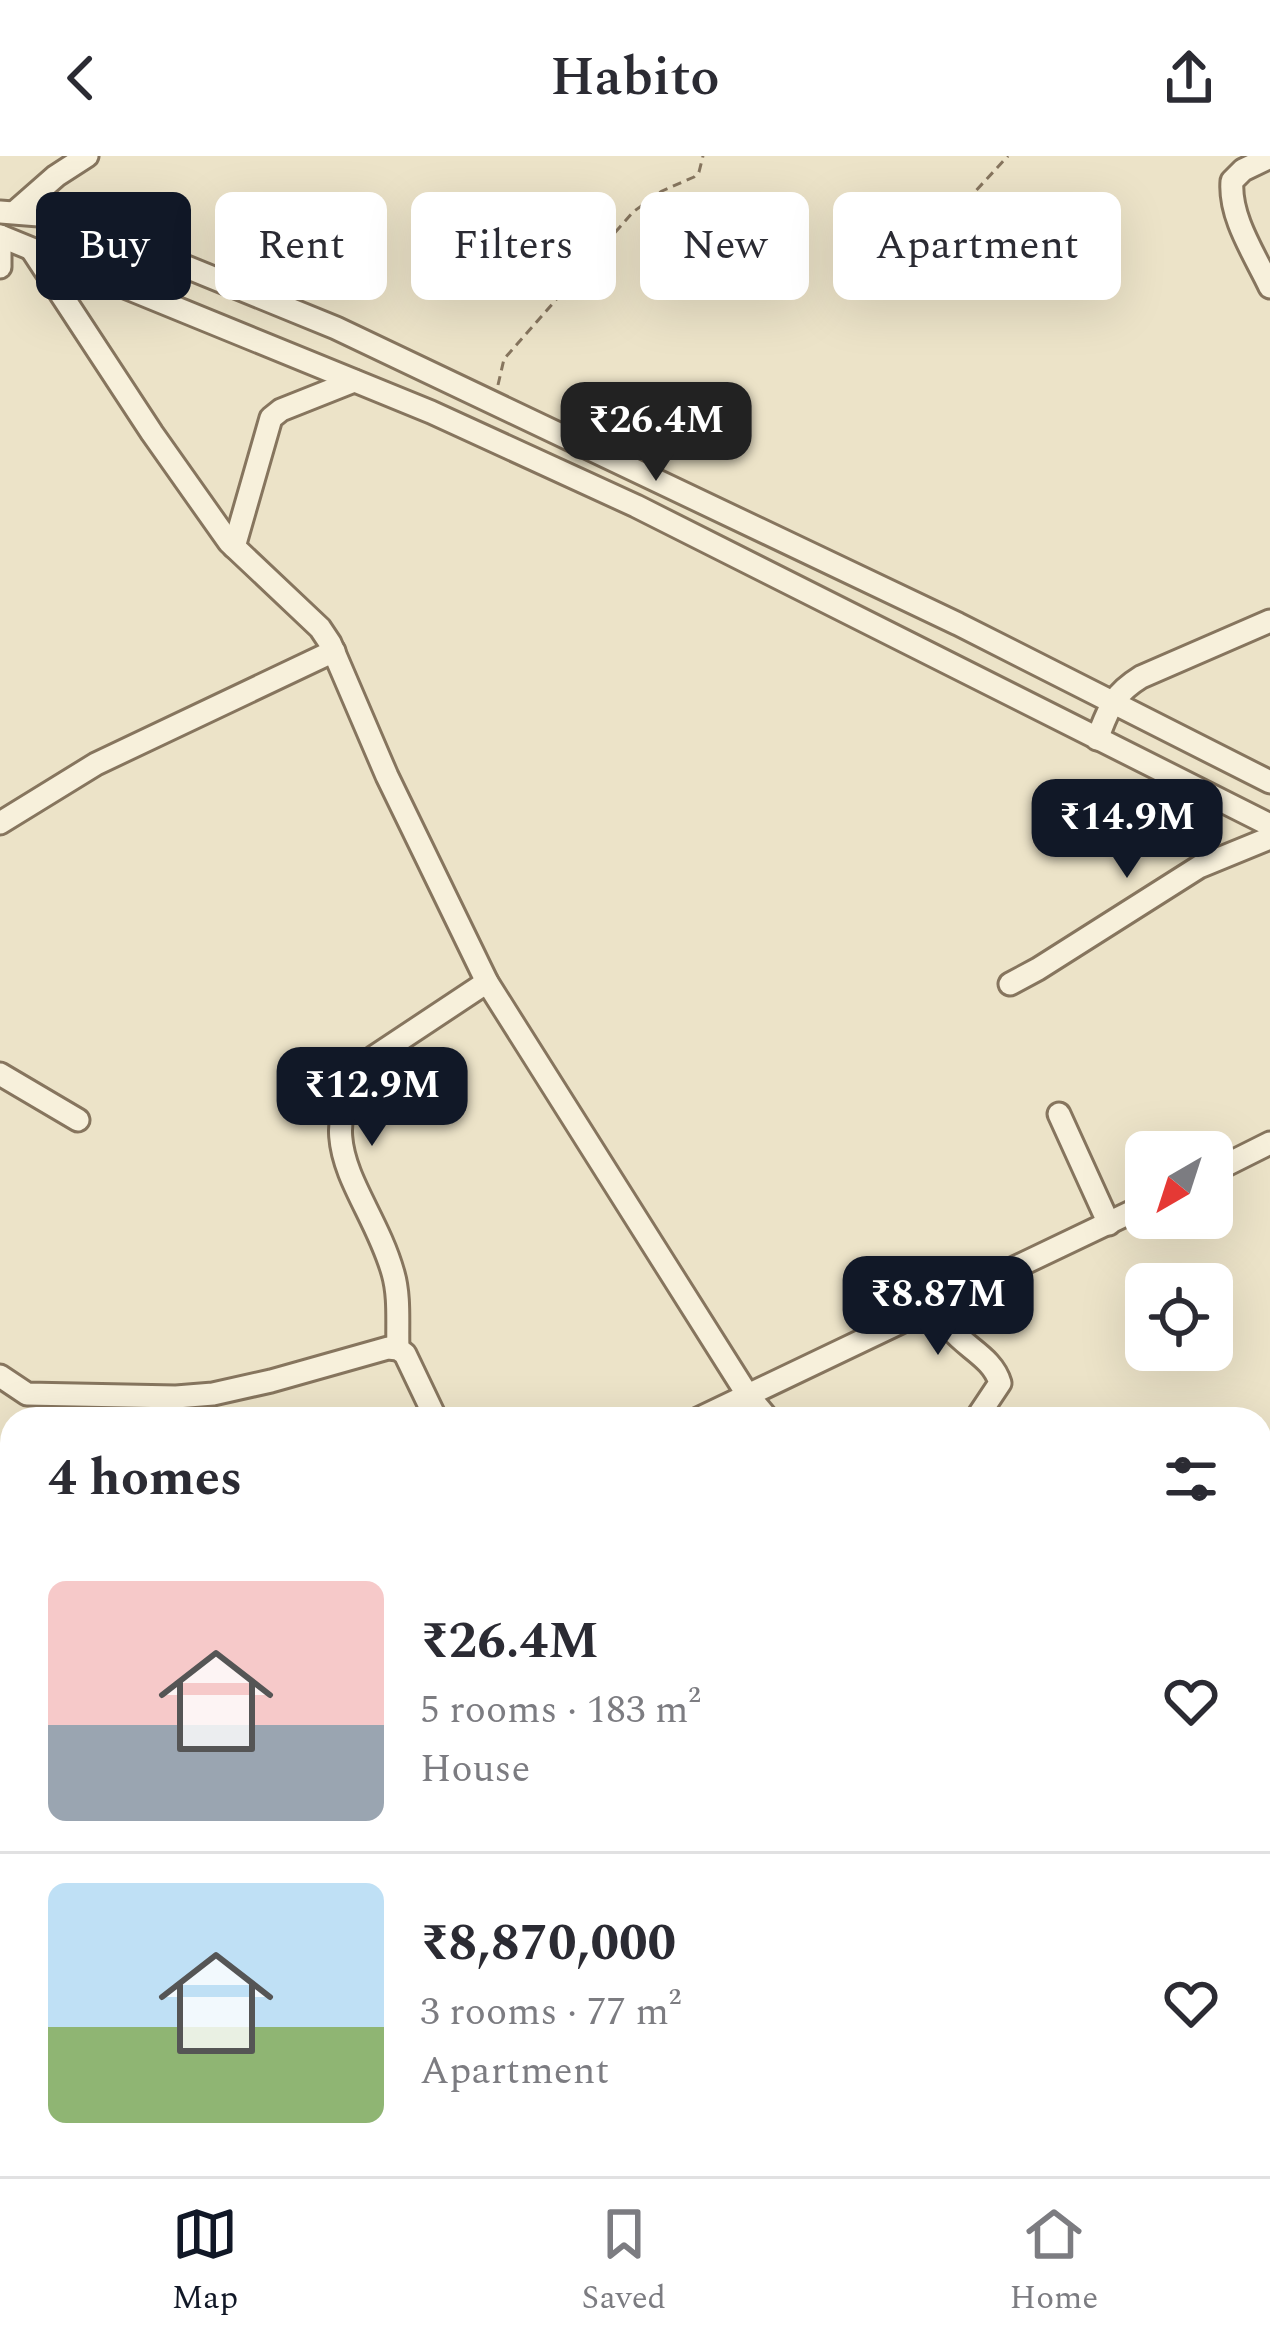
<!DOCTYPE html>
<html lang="en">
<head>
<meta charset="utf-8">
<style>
  body { margin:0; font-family:Spectral,serif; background:#f2f2f3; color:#2b2b33; height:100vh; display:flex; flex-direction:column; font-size:45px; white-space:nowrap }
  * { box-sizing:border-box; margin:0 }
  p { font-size:39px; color:#7c7c81 }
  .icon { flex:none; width:66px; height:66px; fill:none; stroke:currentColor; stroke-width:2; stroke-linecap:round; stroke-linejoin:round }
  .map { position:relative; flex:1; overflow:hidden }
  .details { position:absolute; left:0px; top:1251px; width:1272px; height:771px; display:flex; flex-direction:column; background:#fff; border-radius:36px 36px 0 0; box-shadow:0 12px 48px #0002 }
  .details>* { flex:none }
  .banner { position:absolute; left:36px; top:36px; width:1200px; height:108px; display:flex; gap:24px }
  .needle { width:78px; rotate:219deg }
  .buttons { position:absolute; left:1125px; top:975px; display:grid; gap:24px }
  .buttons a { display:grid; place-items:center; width:108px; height:108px; border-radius:18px; background:#fff; box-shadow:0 12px 48px #0002; font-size:60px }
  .price { position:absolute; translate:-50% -102px; padding:0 27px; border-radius:24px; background:#111827; color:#fff; font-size:39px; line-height:78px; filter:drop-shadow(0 3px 6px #0008) }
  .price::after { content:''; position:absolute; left:50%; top:72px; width:36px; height:27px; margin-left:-18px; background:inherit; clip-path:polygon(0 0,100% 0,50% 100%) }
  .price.current { background:#222; color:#fff }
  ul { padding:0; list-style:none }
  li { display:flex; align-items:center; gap:36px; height:300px; padding:0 48px }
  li+li { border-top:3px solid #e1e1e2 }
  li span { display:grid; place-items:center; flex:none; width:336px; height:240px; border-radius:18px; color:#555 }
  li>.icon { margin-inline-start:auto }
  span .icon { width:144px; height:144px; fill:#fffc; stroke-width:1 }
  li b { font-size:51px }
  h2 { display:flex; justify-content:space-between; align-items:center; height:144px; padding:0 48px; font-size:51px }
  .pill { padding:0 42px; border-radius:18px; background:#fff; box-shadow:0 12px 48px #0002; font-size:42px; line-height:108px }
  .pill.current { background:#111827; color:#fff }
  header { display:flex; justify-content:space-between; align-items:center; height:156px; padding:0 48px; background:#fff; font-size:54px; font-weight:600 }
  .tabs { display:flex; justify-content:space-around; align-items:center; height:168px; border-top:3px solid #e1e1e2; background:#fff; font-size:33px; color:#7c7c81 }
  .tabs a { display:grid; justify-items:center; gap:6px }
  .tabs .current { color:#111827 }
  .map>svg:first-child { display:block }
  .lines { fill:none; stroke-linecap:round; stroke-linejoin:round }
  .minor-casing { stroke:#86755e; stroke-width:27 }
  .path { stroke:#86755e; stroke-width:3; stroke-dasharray:9 6; stroke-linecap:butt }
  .minor { stroke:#f7f0db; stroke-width:21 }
</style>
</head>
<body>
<header><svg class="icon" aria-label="back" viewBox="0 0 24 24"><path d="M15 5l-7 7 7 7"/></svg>Habito<svg class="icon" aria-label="share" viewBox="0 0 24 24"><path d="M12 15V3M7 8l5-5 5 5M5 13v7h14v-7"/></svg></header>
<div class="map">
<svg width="1270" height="2020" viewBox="0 0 1270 2020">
  <rect width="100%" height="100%" fill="#ece3c8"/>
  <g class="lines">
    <g class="minor-casing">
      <g id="minor">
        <path d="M1270 1 1243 14 1232 25C1229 61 1255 99 1270 131"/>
        <path d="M0 56 64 61 336 172 958 468 1270 626"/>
        <path d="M15 56 56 20 87 0"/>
        <path d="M0 80 431 256 636 350 1270 669"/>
        <path d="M0 80V111"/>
        <path d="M32 94 152 277 229 386 320 472 330 487 387 620 487 826 747 1238 768 1263"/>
        <path d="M234 391 271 262 281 254 354 225"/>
        <path d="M1097 583C1109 553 1112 539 1141 521L1270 465"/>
        <path d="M0 667 96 608 334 495"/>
        <path d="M1010 828 1038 813 1199 711 1270 682"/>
        <path d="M0 918 78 964"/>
        <path d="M1059 958 1109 1068"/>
        <path d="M1212 1016 1270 987"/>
        <path d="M949 1143 951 1173C966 1192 993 1202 1000 1227L976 1263"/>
        <path d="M398 1193C397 1168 400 1141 393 1117 370 1035 299 983 374 901L487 826"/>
        <path d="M0 1220 27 1238 176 1241 213 1238 271 1225 388 1192 398 1193 405 1198 436 1263"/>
        <path d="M698 1263 1146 1049"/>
        <path d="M0 1519 12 1516"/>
        <path d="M1260 1528 1270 1520"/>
        <path d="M0 1649 12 1628"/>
        <path d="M1260 1700 1270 1721"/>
        <path d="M0 1761 12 1765"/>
        <path d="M0 1882 12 1859"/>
        <path d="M0 1910 12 1915"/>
        <path d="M186 2010 203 2020"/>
        <path d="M460 2010 477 2020"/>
        <path d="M717 2010 734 2020"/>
        <path d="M915 2010 924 2020"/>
        <path d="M824 2020 832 2010"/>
      </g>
    </g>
    <g class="path">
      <path d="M946 67 1008 0"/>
      <path d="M498 229 504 203 633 56 662 35 694 21 699 16 703 0"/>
    </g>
    <use href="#minor" class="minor"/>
  </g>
</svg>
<div class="buttons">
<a><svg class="needle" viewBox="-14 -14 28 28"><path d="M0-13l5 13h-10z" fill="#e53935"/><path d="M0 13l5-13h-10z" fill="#7c7c81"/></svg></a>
<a><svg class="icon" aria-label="locate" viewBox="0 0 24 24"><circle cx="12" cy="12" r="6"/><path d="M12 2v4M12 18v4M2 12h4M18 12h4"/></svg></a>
</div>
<b class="price current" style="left:656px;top:328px">₹26.4M</b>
<b class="price" style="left:1127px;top:725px">₹14.9M</b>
<b class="price" style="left:372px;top:993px">₹12.9M</b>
<b class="price" style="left:938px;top:1202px">₹8.87M</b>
<div class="banner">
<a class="pill current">Buy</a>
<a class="pill">Rent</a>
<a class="pill">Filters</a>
<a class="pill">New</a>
<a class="pill">Apartment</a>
</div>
<section class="details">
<h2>4 homes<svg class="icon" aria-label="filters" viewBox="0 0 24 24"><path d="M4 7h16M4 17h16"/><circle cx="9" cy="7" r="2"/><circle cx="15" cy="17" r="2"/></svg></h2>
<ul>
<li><span style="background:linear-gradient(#f6c9c9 60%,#9aa5b1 0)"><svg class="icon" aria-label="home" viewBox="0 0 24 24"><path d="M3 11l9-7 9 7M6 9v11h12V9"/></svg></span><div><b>₹26.4M</b><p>5 rooms · 183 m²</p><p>House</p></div><svg class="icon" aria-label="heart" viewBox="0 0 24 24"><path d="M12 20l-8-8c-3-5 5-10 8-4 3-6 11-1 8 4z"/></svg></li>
<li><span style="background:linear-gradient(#bfe0f5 60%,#8fb573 0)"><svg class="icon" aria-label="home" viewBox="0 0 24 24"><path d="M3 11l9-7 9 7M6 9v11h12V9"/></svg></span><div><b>₹8,870,000</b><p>3 rooms · 77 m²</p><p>Apartment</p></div><svg class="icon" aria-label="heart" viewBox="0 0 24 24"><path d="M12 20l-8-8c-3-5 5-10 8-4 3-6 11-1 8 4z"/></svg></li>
</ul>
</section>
</div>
<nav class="tabs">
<a class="current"><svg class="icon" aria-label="map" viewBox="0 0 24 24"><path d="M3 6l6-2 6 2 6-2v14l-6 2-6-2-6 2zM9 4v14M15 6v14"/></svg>Map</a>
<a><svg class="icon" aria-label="saved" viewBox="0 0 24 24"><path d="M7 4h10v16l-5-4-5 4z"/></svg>Saved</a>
<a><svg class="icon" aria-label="home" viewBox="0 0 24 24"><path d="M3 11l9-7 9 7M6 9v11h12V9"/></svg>Home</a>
</nav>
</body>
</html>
